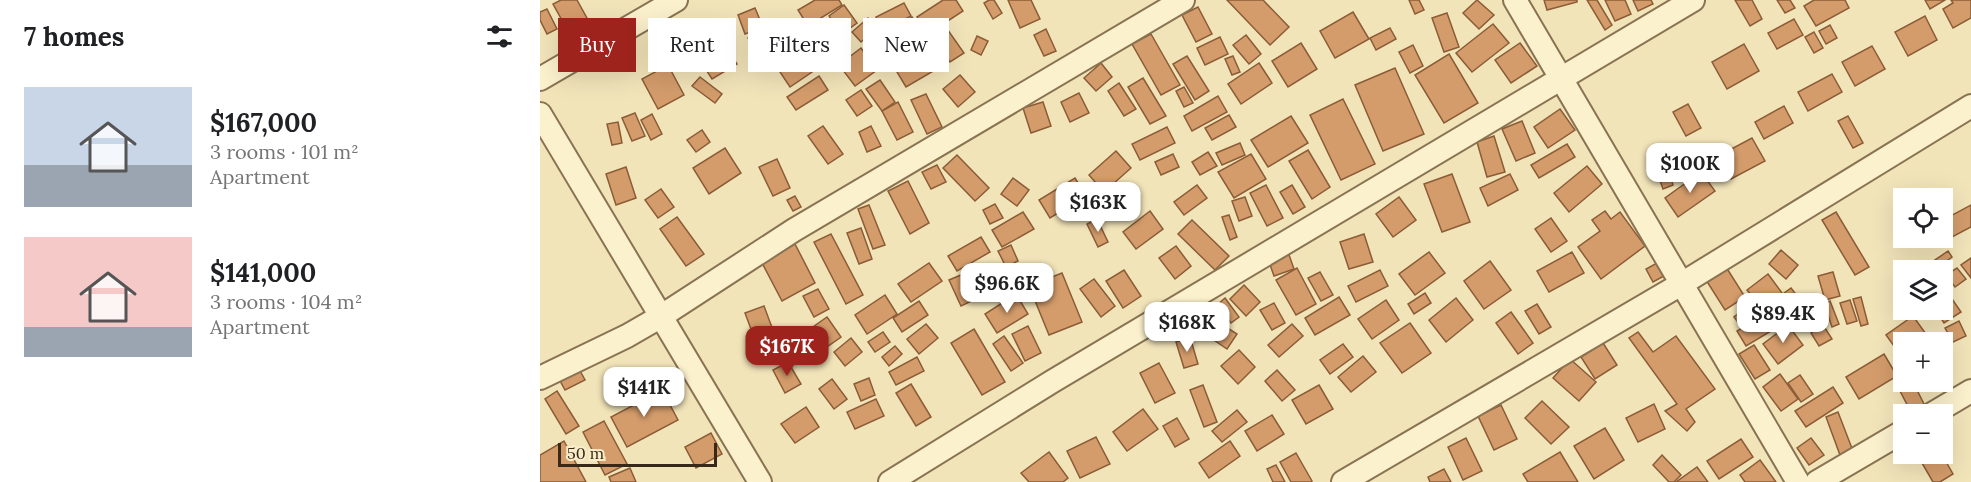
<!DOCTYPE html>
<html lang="en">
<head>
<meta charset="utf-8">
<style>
  body { margin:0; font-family:Lora,serif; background:#f6f6f6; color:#202124; height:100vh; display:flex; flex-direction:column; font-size:22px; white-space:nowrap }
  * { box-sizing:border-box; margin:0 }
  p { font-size:20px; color:#757577 }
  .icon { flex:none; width:33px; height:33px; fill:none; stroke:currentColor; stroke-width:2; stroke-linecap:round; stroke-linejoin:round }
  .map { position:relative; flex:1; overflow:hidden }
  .details { display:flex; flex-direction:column; background:#fff; width:540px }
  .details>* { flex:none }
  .guide { position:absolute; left:18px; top:18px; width:570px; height:54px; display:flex; gap:12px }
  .fabs { position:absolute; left:1353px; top:188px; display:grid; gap:12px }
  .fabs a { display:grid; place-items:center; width:60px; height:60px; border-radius:0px; background:#fff; box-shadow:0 6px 24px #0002; font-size:30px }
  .scale { position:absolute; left:18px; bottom:15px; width:159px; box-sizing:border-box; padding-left:6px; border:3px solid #372919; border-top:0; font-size:16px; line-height:21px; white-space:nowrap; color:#372919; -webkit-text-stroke:4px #f9edc9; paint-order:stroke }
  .price { position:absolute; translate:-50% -51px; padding:0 14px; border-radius:12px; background:#fff; color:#222; font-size:20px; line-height:39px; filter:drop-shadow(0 2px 3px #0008) }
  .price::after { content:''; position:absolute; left:50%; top:36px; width:18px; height:14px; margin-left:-9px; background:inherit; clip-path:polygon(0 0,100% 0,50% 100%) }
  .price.selected { background:#9e231d; color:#fff }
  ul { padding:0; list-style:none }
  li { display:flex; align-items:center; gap:18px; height:150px; padding:0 24px }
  li span { display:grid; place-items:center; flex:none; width:168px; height:120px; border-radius:0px; color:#555 }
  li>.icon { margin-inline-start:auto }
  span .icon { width:72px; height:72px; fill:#fffc; stroke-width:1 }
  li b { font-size:26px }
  h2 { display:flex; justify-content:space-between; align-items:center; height:72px; padding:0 24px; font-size:26px }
  .chip { padding:0 21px; border-radius:0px; background:#fff; box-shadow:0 6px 24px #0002; font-size:21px; line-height:54px }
  .chip.selected { background:#9e231d; color:#fff }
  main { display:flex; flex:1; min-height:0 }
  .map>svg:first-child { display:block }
  .building { fill:#d49c6b; stroke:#8b5c36; stroke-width:1.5 }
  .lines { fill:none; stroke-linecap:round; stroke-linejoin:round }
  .street-casing { stroke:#897352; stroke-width:26 }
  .street { stroke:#fcf1cd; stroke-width:22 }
</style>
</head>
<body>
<main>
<section class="details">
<h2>7 homes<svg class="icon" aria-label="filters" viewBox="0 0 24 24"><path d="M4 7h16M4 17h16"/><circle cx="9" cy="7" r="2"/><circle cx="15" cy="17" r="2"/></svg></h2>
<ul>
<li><span style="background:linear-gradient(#c9d6e8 65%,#9aa5b1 0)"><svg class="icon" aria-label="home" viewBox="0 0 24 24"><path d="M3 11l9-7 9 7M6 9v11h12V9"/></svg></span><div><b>$167,000</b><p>3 rooms · 101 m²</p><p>Apartment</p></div></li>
<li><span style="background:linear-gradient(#f6c9c9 75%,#9aa5b1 0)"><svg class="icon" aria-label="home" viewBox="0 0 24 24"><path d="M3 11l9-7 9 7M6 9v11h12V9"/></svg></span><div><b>$141,000</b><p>3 rooms · 104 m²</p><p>Apartment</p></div></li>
</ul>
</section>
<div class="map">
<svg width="1431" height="482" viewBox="0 0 1431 482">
  <rect width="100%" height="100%" fill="#f2e4b9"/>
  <g class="building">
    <path d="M21 0H37L53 29 33 40 13 4Z"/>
    <path d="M275 0H299L302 5 268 26 258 10Z"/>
    <path d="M403 0H416L423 11 388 34 377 17Z"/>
    <path d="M449 0H454L462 13 453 19 444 3Z"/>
    <path d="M468 0H491L500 19 480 28Z"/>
    <path d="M687 0H723L749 27 730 45Z"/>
    <path d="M869 0H879L884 10 875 14Z"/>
    <path d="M937 0 954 15 939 29 923 13Z"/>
    <path d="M1004 0H1037V2L1007 10Z"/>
    <path d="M1047 0H1057L1072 25 1065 30Z"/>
    <path d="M1065 0H1085L1091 14 1075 21Z"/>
    <path d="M1093 0H1111L1113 4 1098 11Z"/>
    <path d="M1195 0H1212L1222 19 1210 26Z"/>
    <path d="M1237 0H1250L1255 8 1245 13Z"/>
    <path d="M1274 0H1305L1309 8 1276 26 1264 6Z"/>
    <path d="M1385 0H1405L1390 9Z"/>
    <path d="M1411 0H1431V18L1413 28 1403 9 1413 3Z"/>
    <path d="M364 3 371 16 343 31 336 17Z"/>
    <path d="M304 5 317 23 302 34 289 16Z"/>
    <path d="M658 7 672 34 656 42 642 15Z"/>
    <path d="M215 8 223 27 205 34 198 15Z"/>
    <path d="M7 9 17 29 7 34 0 20V12Z"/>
    <path d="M813 12 829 39 795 58 780 31Z"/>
    <path d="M907 13 919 47 904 52 892 18Z"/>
    <path d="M1385 16 1397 40 1368 56 1355 32Z"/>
    <path d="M372 17 384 37 350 58 338 38Z"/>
    <path d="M328 18 337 28 321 42 312 32Z"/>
    <path d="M239 19 250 35 219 55 208 38Z"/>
    <path d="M1254 19 1263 35 1237 49 1228 33Z"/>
    <path d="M953 24 969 43 932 72 916 53Z"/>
    <path d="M1290 25 1297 38 1286 44 1279 31Z"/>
    <path d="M405 26 424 53 410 62 392 34Z"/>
    <path d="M850 28 856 39 836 50 830 38Z"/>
    <path d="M506 29 516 51 504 56 494 35Z"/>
    <path d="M1274 32 1283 48 1274 53 1265 37Z"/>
    <path d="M611 34 640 85 621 95 592 44Z"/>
    <path d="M706 35 721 54 709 64 693 45Z"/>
    <path d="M437 36 448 41 441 55 431 50Z"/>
    <path d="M680 37 688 54 665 65 657 48Z"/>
    <path d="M387 40 402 66 366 87 351 62Z"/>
    <path d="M761 43 777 69 748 87 732 61Z"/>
    <path d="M980 43 997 66 971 83 955 60Z"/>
    <path d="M1204 44 1219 71 1187 89 1172 62Z"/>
    <path d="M287 45 295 65 286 69 278 49Z"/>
    <path d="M873 45 883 66 870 73 859 52Z"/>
    <path d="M1332 46 1345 69 1315 86 1302 62Z"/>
    <path d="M321 48 337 70 315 86 299 65Z"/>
    <path d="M188 50 197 64 172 79 163 65Z"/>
    <path d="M909 54 938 103 904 123 875 75Z"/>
    <path d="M647 56 669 91 655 100 633 64Z"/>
    <path d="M693 56 700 72 692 75 685 59Z"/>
    <path d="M262 57 272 72 250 87 240 72Z"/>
    <path d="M561 63 572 77 556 91 544 78Z"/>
    <path d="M719 63 732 83 701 104 688 84Z"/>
    <path d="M128 65 144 95 118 109 102 79Z"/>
    <path d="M855 68 884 134 843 151 815 85Z"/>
    <path d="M1292 74 1302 92 1268 111 1258 92Z"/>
    <path d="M420 75 435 92 418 107 403 89Z"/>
    <path d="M279 76 288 90 256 110 247 97Z"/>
    <path d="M160 77 182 94 175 103 152 86Z"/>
    <path d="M603 78 626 116 610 124 588 87Z"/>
    <path d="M340 80 355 102 342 111 326 89Z"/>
    <path d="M579 83 596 109 584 116 568 91Z"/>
    <path d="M644 87 653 103 644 107 636 91Z"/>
    <path d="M321 90 332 106 317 116 306 100Z"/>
    <path d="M539 93 549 113 530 122 521 102Z"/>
    <path d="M386 94 402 127 387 134 371 100Z"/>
    <path d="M678 96 687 112 652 131 644 116Z"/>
    <path d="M803 99 835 164 801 180 770 115Z"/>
    <path d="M358 102 373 132 357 140 342 111Z"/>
    <path d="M503 102 511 126 491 133 483 108Z"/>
    <path d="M1148 104 1161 128 1146 136 1133 112Z"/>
    <path d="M1244 106 1253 123 1224 139 1215 122Z"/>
    <path d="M1020 109 1035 130 1008 148 994 127Z"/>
    <path d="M95 113 105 136 92 141 82 118Z"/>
    <path d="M112 114 122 134 111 140 101 120Z"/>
    <path d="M689 115 696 127 672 140 665 128Z"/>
    <path d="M751 116 768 143 728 167 711 140Z"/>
    <path d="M1308 116 1323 143 1313 148 1298 121Z"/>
    <path d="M982 121 995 153 976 161 962 129Z"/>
    <path d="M78 122 82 143 72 145 67 124Z"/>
    <path d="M283 126 303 154 288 164 268 136Z"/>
    <path d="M331 126 341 146 327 152 319 132Z"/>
    <path d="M627 127 635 143 600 160 592 144Z"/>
    <path d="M162 130 170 142 156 152 147 140Z"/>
    <path d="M954 136 965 172 947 177 937 142Z"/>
    <path d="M1212 138 1225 161 1191 179 1178 156Z"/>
    <path d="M700 143 705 155 682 165 676 153Z"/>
    <path d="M1027 144 1035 157 999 178 991 165Z"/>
    <path d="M185 148 201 173 169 194 153 168Z"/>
    <path d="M768 150 790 187 772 199 749 161Z"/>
    <path d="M576 151 591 168 564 192 549 175Z"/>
    <path d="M668 152 677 166 660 175 652 162Z"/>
    <path d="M1146 153 1154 169 1139 176 1131 159Z"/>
    <path d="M633 154 639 167 621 175 615 162Z"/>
    <path d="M711 154 726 179 694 198 678 172Z"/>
    <path d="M417 155 449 188 435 201 403 168Z"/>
    <path d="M237 159 250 188 233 196 219 167Z"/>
    <path d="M1126 162 1133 185 1123 189 1115 166Z"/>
    <path d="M397 165 406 182 391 189 382 172Z"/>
    <path d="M1047 166 1062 184 1029 212 1014 193Z"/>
    <path d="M86 167 96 198 76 205 66 174Z"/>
    <path d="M1161 172 1175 191 1138 217 1125 198Z"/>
    <path d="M912 174 930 222 902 232 884 184Z"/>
    <path d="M970 174 978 190 948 206 940 188Z"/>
    <path d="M473 178 489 190 477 206 461 194Z"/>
    <path d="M535 178 546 196 510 218 499 200Z"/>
    <path d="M368 181 389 223 370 234 348 191Z"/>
    <path d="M657 185 667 198 644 215 634 202Z"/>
    <path d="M726 185 743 218 727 226 710 193Z"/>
    <path d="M752 185 765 207 753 214 740 192Z"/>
    <path d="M121 189 134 207 118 218 105 200Z"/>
    <path d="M255 196 261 207 253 211 247 200Z"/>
    <path d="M705 197 712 216 699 221 692 201Z"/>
    <path d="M859 197 876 220 853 237 836 214Z"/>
    <path d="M455 204 463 218 450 224 443 210Z"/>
    <path d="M329 205 345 245 333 249 318 209Z"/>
    <path d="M1431 205V227L1412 237 1403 220Z"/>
    <path d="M610 211 623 229 596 249 583 232Z"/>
    <path d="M1065 211 1071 219 1080 212 1105 246 1061 279 1038 247 1060 231 1052 220Z"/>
    <path d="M483 212 494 229 462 247 452 230Z"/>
    <path d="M1296 212 1329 267 1315 275 1282 220Z"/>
    <path d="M689 215 697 237 690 240 682 217Z"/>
    <path d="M137 217 164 254 146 266 120 229Z"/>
    <path d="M1011 218 1027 241 1011 252 995 229Z"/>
    <path d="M557 219 568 242 558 247 547 224Z"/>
    <path d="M652 220 689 256 675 270 638 234Z"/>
    <path d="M321 228 332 259 319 264 307 233Z"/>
    <path d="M291 234 323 295 306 304 274 242Z"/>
    <path d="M824 234 833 262 809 269 800 242Z"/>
    <path d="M441 237 450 252 417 271 408 256Z"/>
    <path d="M255 244 275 283 242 301 221 261Z"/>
    <path d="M471 245 478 261 466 267 458 251Z"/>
    <path d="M636 246 651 266 635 279 619 258Z"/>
    <path d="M1241 250 1258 265 1246 279 1229 264Z"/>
    <path d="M1408 251 1412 257 1400 266 1395 260Z"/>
    <path d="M748 252 754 269 734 276 728 259Z"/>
    <path d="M889 252 905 273 875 295 859 274Z"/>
    <path d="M1032 252 1044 273 1009 292 997 271Z"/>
    <path d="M1431 258V278L1421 265Z"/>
    <path d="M950 261 971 290 944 309 924 281Z"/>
    <path d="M389 263 402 281 371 302 358 284Z"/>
    <path d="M1117 263 1124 276 1113 282 1106 269Z"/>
    <path d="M481 264 488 280 480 284 472 268Z"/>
    <path d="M1186 267 1205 297 1185 310 1166 280Z"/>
    <path d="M757 268 776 304 756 315 736 280Z"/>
    <path d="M1417 268 1426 279 1415 287 1406 275Z"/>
    <path d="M584 270 601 296 583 308 566 281Z"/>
    <path d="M840 270 848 286 816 302 808 286Z"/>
    <path d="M428 272 440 297 421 306 409 280Z"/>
    <path d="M780 272 793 295 781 301 768 278Z"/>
    <path d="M1293 272 1300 296 1285 300 1278 276Z"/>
    <path d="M522 273 542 322 509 335 489 286Z"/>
    <path d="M1228 274 1242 293 1222 308 1207 290Z"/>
    <path d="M464 279 470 293 456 298 450 285Z"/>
    <path d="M554 279 575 306 561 317 540 289Z"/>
    <path d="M704 285 720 302 706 316 690 299Z"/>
    <path d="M1251 288 1275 319 1267 325 1243 294Z"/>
    <path d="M278 289 289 309 274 317 263 296Z"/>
    <path d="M885 293 891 303 874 314 868 304Z"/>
    <path d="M476 294 488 314 457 333 445 314Z"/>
    <path d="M345 295 357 314 327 334 315 315Z"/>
    <path d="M1410 296 1421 312 1404 323 1395 309H1402V301Z"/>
    <path d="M799 297 810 315 775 335 765 318Z"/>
    <path d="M1321 297 1328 324 1321 326 1313 299Z"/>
    <path d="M685 298 699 317 691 323 677 305Z"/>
    <path d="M916 298 933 320 906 342 889 320Z"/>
    <path d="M846 300 859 320 832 339 818 319Z"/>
    <path d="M1310 300 1317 321 1307 324 1300 303Z"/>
    <path d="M379 301 388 315 362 332 353 318Z"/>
    <path d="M1290 301 1299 324 1292 327 1284 304Z"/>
    <path d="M1213 302 1222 313 1202 328 1194 317Z"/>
    <path d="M734 303 745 323 732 330 720 310Z"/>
    <path d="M997 304 1011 327 999 334 985 311Z"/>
    <path d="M1242 304 1251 319 1206 346 1197 331Z"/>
    <path d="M224 306 237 341 218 348 205 313Z"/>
    <path d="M673 310 679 320 665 327 660 317Z"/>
    <path d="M971 312 993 343 978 354 956 323Z"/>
    <path d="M1373 316 1386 334 1375 342H1364V350L1359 353 1346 335Z"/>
    <path d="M287 317 301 337 277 354 263 334Z"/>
    <path d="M1419 321 1426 336 1413 342 1405 328Z"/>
    <path d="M870 323 891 353 862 373 840 343Z"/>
    <path d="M386 324 398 338 379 354 367 339Z"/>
    <path d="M681 324 697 334 687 349 671 338Z"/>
    <path d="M752 324 763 336 739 357 728 345Z"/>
    <path d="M1248 325 1263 345 1238 364 1223 344Z"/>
    <path d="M1283 325 1292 339 1279 346 1271 333Z"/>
    <path d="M488 326 501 353 485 361 472 334Z"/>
    <path d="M434 329 465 382 442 395 411 343Z"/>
    <path d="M343 332 350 342 335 352 328 342Z"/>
    <path d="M1098 332 1113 352 1136 336 1175 389 1146 409 1155 422 1147 431 1125 411 1137 404 1089 338Z"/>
    <path d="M464 336 483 363 471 371 453 344Z"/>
    <path d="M650 337 658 364 644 368 636 342Z"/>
    <path d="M311 338 322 352 305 366 294 352Z"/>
    <path d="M1063 343 1077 365 1055 379 1041 357Z"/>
    <path d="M803 344 813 357 790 374 780 360Z"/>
    <path d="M1214 345 1230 370 1215 379 1199 354Z"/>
    <path d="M355 346 362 354 349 366 342 357Z"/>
    <path d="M699 350 715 367 698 384 681 366Z"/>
    <path d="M1344 354 1357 376 1319 399 1306 377Z"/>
    <path d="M823 356 836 372 811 392 798 377Z"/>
    <path d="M377 357 384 371 356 385 349 372Z"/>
    <path d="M1030 359 1056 382 1039 401 1013 378Z"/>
    <path d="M248 362 261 384 245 393 233 370Z"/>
    <path d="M619 363 635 393 615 403 600 373Z"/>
    <path d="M38 367 45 380 25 390 18 377Z"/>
    <path d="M737 370 755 390 742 401 725 381Z"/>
    <path d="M1240 374 1258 399 1241 411 1223 387Z"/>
    <path d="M1260 375 1273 394 1261 402 1248 383Z"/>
    <path d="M329 378 335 395 321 401 314 384Z"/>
    <path d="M292 379 307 399 294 409 279 389Z"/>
    <path d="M371 384 391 417 376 426 356 393Z"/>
    <path d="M1374 384 1387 410 1379 414H1372L1360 391Z"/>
    <path d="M663 385 677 422 664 427 650 390Z"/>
    <path d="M779 385 793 409 766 424 752 400Z"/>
    <path d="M1293 387 1303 403 1266 427 1255 411Z"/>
    <path d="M122 390 138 420 87 447 71 417Z"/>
    <path d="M17 391 39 426 26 434 5 399Z"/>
    <path d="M336 399 344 416 315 429 307 412Z"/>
    <path d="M1002 401 1029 427 1011 444 985 418Z"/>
    <path d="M1114 404 1125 429 1098 442 1086 418Z"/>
    <path d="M961 405 977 439 954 450 938 416Z"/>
    <path d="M266 407 279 427 255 443 241 424Z"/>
    <path d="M603 409 618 429 587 451 573 432Z"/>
    <path d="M697 410 707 422 682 442 672 431Z"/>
    <path d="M1298 412 1313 451 1300 455 1286 417Z"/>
    <path d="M732 415 744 434 717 451 705 431Z"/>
    <path d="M637 418 649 439 635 447 623 426Z"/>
    <path d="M64 421 87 464 65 475 43 432Z"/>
    <path d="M1065 428 1084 460 1054 479 1034 446Z"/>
    <path d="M171 433 182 454 156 468 145 447Z"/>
    <path d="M556 437 570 464 540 478 527 451Z"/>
    <path d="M926 438 942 471 923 480 908 447Z"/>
    <path d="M1271 438 1284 455 1269 465 1257 448Z"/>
    <path d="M1201 439 1213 457 1179 479 1167 461Z"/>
    <path d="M24 441 46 482H0V455Z"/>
    <path d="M690 441 700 456 669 478 659 463Z"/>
    <path d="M509 452 528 478 523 482H489L481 473Z"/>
    <path d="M1020 452 1038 482H988L983 474Z"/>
    <path d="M756 453 772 481 771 482H751L740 462Z"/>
    <path d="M1401 453 1413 474 1400 482H1393L1382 463Z"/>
    <path d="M1122 455 1141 475 1134 482H1129L1113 465Z"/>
    <path d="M1220 460 1236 482H1205L1200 475Z"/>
    <path d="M736 465 745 482H733L727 469Z"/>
    <path d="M1157 467 1168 482H1136Z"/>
    <path d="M90 468 96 482H71L69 477Z"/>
    <path d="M904 469 911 482H890L888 477Z"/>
  </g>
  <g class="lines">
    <g class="street-casing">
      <g id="street">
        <path d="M975 0 1258 482"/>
        <path d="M0 79 136 0"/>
        <path d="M0 114 220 482"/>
        <path d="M0 378 87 336 120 317 254 230 643 0"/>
        <path d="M1392 414 1431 391"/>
        <path d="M350 482 513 381 1153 0"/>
        <path d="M803 482 1143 283 1431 106"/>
        <path d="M1277 482 1364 431"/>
      </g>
    </g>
    <use href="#street" class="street"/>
  </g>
</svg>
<div class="fabs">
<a><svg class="icon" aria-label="locate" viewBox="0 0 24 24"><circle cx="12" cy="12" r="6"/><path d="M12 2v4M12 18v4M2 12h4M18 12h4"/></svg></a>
<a><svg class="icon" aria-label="layers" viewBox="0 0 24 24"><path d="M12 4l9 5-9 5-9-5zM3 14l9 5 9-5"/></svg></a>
<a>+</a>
<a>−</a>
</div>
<div class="scale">50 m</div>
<b class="price" style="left:1150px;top:194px">$100K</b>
<b class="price" style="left:558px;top:233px">$163K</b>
<b class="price" style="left:467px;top:314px">$96.6K</b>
<b class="price" style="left:1243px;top:344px">$89.4K</b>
<b class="price" style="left:647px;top:353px">$168K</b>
<b class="price selected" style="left:247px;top:377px">$167K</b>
<b class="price" style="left:104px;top:418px">$141K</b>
<div class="guide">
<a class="chip selected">Buy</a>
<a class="chip">Rent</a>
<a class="chip">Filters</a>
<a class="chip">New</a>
</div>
</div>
</main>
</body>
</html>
